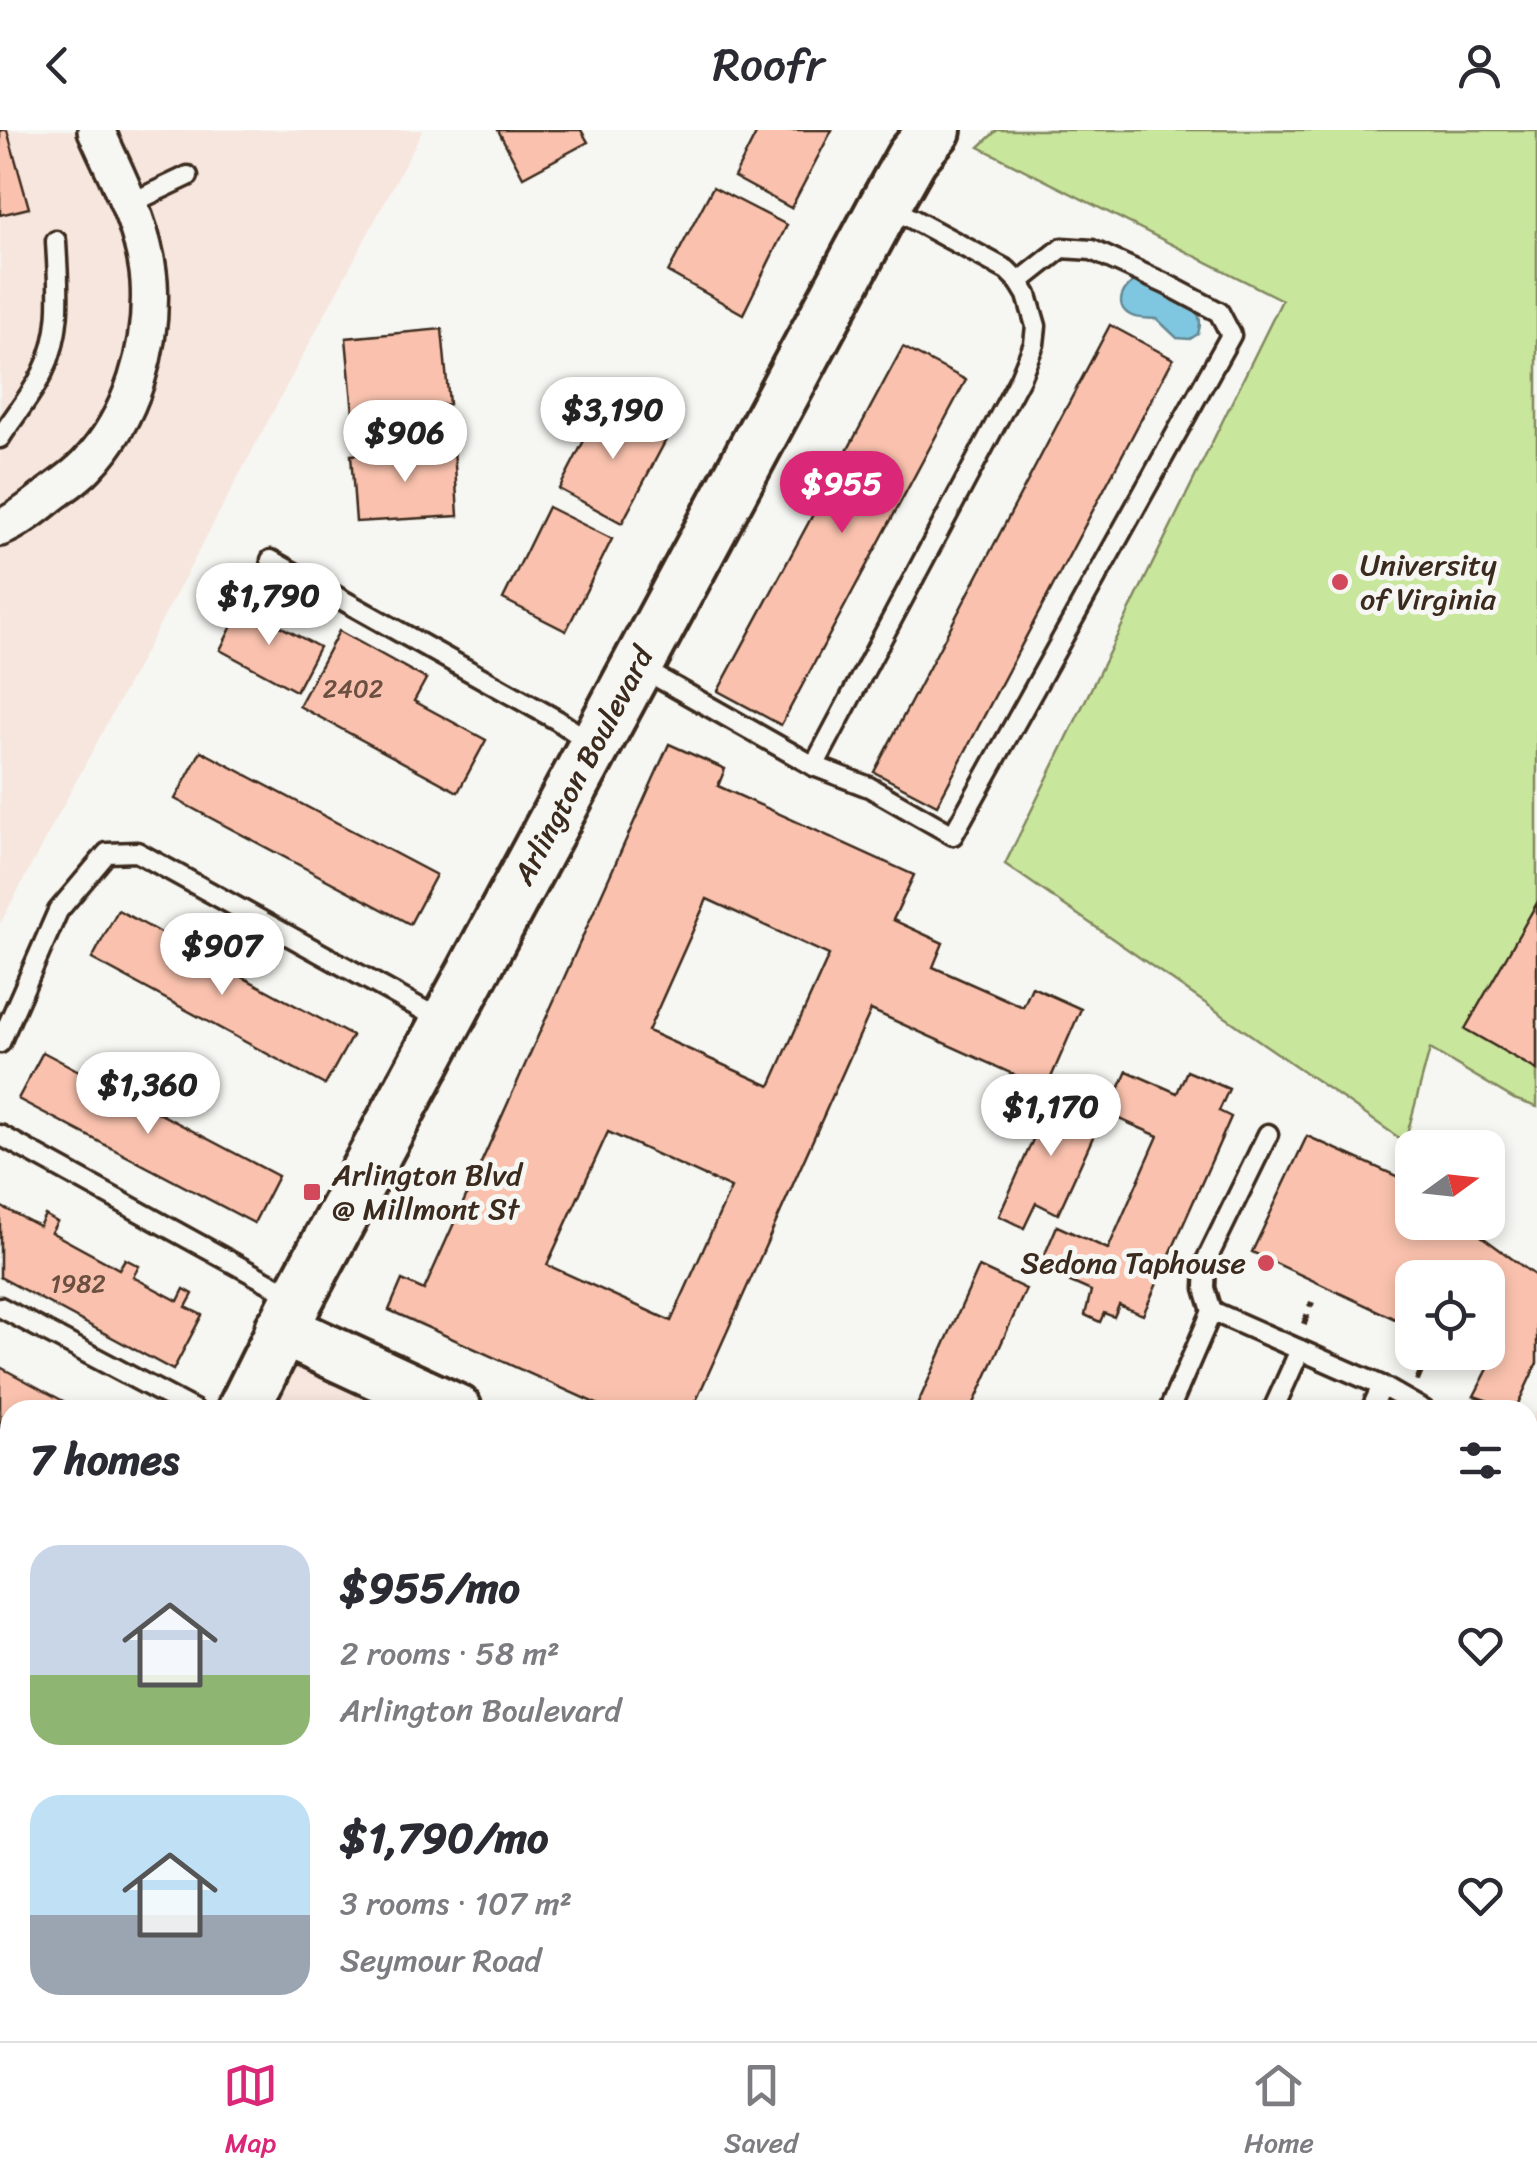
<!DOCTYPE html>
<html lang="en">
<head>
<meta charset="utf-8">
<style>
  body { margin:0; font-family:Sriracha,sans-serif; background:#f7f7f7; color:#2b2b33; height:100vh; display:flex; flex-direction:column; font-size:38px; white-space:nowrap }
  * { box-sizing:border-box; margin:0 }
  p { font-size:32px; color:#7c7c81 }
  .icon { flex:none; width:55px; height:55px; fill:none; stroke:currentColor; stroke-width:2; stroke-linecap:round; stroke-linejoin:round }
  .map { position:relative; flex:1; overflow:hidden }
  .details { position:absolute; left:0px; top:1270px; width:1538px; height:642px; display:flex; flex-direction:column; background:#fff; border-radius:30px 30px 0 0; box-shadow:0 5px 15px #0003 }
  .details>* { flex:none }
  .needle { width:65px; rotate:75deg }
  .tools { position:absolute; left:1395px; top:1000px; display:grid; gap:20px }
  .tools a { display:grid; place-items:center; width:110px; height:110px; border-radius:20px; background:#fff; box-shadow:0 5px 15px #0003; font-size:50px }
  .price { position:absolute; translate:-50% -85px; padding:0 22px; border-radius:35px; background:#fff; color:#222; font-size:32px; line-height:65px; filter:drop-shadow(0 2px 5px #0008) }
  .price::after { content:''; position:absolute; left:50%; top:60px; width:30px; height:22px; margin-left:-15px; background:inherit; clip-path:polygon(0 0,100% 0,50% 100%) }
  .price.active { background:#db2777; color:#fff }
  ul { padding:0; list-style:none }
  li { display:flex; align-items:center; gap:30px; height:250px; padding:0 30px }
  li span { display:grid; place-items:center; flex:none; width:280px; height:200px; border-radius:30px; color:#555 }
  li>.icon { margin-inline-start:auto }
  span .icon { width:120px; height:120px; fill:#fffc; stroke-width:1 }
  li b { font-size:42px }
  h2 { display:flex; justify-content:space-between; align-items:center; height:120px; padding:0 30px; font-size:42px }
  header { display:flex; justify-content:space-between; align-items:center; height:130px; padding:0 30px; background:#fff; font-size:45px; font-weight:600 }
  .tab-bar { display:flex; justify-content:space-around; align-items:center; height:140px; border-top:2px solid #e1e1e2; background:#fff; font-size:28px; color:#7c7c81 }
  .tab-bar a { display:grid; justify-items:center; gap:5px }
  .tab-bar .active { color:#db2777 }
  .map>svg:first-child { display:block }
  .built { fill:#f7e6de }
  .green { fill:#c9e69d; stroke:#82885e; stroke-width:2.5 }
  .water { fill:#7fc6e0; stroke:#648892; stroke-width:2.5 }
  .building { fill:#fac2ae; stroke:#3b2a1e; stroke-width:2.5; fill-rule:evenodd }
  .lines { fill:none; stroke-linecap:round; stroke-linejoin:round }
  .lane-casing { stroke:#3b2a1e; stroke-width:25 }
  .street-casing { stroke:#3b2a1e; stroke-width:42 }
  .secondary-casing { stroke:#3b2a1e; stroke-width:58 }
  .path { stroke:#3b2a1e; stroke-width:6; stroke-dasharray:10 8; stroke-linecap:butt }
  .lane { stroke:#f6f6f2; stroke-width:18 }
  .street { stroke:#f6f6f2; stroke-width:35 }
  .secondary { stroke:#f6f6f2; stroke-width:50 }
  .poi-dot { fill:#d1495b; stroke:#f6f6f2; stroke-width:4 }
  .labels { text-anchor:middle; stroke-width:10; stroke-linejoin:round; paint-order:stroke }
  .number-label { font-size:25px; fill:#6b5042 }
  .poi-label { font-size:30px; fill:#3b2a1e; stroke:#f6f6f2; text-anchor:start }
  .street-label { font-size:30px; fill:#3b2a1e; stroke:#f6f6f2 }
</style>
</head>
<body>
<header><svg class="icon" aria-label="back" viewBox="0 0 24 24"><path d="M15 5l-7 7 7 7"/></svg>Roofr<svg class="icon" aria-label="person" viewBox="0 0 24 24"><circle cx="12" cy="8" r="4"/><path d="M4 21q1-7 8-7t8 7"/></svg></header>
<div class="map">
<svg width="1537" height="1911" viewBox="0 0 1537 1911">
  <rect width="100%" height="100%" fill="#f6f6f2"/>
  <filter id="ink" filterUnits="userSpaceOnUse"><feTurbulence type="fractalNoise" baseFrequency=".01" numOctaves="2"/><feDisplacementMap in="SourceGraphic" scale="20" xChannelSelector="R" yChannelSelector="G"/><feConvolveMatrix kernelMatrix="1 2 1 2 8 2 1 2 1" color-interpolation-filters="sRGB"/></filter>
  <g filter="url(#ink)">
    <g class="built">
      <path d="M0 0H423L0 794Z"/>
      <path d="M281 1199 466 1280H245Z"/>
      <path d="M1537 1279V1715L1528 1711V1300Z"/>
      <path d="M1528 1745 1537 1749V1911H0V1830L10 1808V1902H1528Z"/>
    </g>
    <path class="green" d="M997 0H1537V977L1514 969 1430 919 1405 1012 1005 734 1282 170 979 17Z"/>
    <path class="water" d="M1140 148C1154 150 1156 157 1167 165 1184 176 1207 176 1198 204L1190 209 1177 208 1157 189C1149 188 1138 189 1132 186 1111 176 1124 154 1140 148Z"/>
    <g class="building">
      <path d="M0 0H7L29 78 0 85Z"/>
      <path d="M498 0H581L588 12 523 47Z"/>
      <path d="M758 0H832L791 78 734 47Z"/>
      <path d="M713 57 787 95 743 184 668 142Z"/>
      <path d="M1110 195 1173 229 937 675 874 642Z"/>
      <path d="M442 199 449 274 353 283 346 208Z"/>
      <path d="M903 217 966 250 781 595 718 561Z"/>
      <path d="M604 272 668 306 622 393 559 359Z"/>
      <path d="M454 318 458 386 356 392 351 325Z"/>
      <path d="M548 377 612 409 566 501 503 469Z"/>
      <path d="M242 476 319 517 296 561 220 520Z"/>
      <path d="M339 501 426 549 414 571 486 610 458 662 299 576Z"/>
      <path d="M669 614 725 639 718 656 914 745 893 790 943 813 933 837 1023 877 1032 857 1081 879 1046 959 871 880 692 1280H610L389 1180 402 1150 424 1160ZM707 769 829 825 770 956 648 901ZM608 1002 731 1058 671 1191 547 1135Z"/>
      <path d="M201 621 436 745 410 794 175 669Z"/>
      <path d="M1537 773V940L1465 899Z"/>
      <path d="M118 780 352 906 325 955 92 829Z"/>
      <path d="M43 922 278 1046 254 1093 18 969Z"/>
      <path d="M1127 941 1177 963 1187 941 1229 959 1219 981 1231 987 1143 1185 1119 1175 1114 1187 1104 1183 1100 1192 1085 1185 1091 1161 1039 1138 1057 1096 1108 1119 1158 1006 1108 984Z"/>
      <path d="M1059 951 1084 963 1073 987 1097 998 1058 1084 1036 1073 1024 1098 999 1086Z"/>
      <path d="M1307 1006 1401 1048 1412 1056V1092H1462L1537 1147V1233L1515 1280 1474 1266 1491 1233 1468 1222H1488V1148H1412V1197L1252 1122Z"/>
      <path d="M0 1076 39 1096 45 1085 57 1092 51 1102 119 1139 125 1129 139 1136 133 1147 178 1171 184 1159 193 1164 186 1177 202 1185 173 1240 0 1147Z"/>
      <path d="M979 1137 1026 1159 971 1280H915Z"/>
      <path d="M0 1237 80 1280H10V1312L8 1316 0 1311Z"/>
      <path d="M1528 1867 1537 1871V1911H1430L1434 1902H1528Z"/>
      <path d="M248 1902H470L466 1911H266Z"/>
      <path d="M867 1902H1366L1362 1911H886Z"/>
    </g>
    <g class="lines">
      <g class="lane-casing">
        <g id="lane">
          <path d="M129 74 188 46"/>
          <path d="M0 308C14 286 32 265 43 242 64 200 58 155 56 111"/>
          <path d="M271 430 557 590 594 615"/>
          <path d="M641 538 814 636 869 657 953 705 1231 205 1219 182 1168 155 1092 120 1062 118 1019 152"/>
          <path d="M814 636 1020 248 1034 214 1036 196 1027 165 1019 152 1007 140 890 77"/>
          <path d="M0 913 58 781 107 723 137 722 445 892"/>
          <path d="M0 1005 293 1166"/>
          <path d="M0 1177 194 1280"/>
          <path d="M1212 1181 1205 1158 1206 1131 1268 1004"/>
          <path d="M1382 1256 1424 1280"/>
          <path d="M1169 1280 1212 1181 1382 1256 1371 1280"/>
          <path d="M1273 1280 1300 1220"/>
          <path d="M0 1376 10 1382"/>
          <path d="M0 1432 10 1437"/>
          <path d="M1528 1537 1537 1517"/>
          <path d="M0 1584 10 1590"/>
          <path d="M0 1731 10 1736"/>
          <path d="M158 1902 177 1911"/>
          <path d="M848 1902 866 1911"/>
          <path d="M493 1911 496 1902"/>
          <path d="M1405 1911 1409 1902"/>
        </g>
      </g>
      <g class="street-casing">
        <path id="street" d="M0 398C18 391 36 376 51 364 63 355 77 346 87 335 132 288 153 216 149 151 145 98 117 48 96 0"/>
      </g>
      <g class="secondary-casing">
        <g id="secondary">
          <path d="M281 1199 456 1280"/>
          <path d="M243 1280 298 1168 885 75 912 27 935 0"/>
          <path d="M1528 1742 1537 1747"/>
          <path d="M0 1830 10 1806"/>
        </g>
      </g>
      <g class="path">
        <path d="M1304 1194 1312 1172"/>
        <path d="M1417 1251 1426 1229"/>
      </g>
      <use href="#lane" class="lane"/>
      <use href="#street" class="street"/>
      <use href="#secondary" class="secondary"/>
    </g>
  </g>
  <g class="poi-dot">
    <circle cx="1340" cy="452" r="10"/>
    <rect x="302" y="1052" width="20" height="20" rx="5"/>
    <circle cx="1266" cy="1133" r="10"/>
  </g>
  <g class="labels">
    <g class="number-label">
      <text x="353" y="567">2402</text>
      <text x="78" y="1162">1982</text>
    </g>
    <g class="poi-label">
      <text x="1360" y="445">University<tspan x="1360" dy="34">of Virginia</tspan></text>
      <text x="332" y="1055">Arlington Blvd<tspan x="332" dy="34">@ Millmont St</tspan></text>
      <text x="1246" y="1143" text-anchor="end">Sedona Taphouse</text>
    </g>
    <g class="street-label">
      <text transform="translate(583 636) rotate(-62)" y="10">Arlington Boulevard</text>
    </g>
  </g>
</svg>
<div class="tools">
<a><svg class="needle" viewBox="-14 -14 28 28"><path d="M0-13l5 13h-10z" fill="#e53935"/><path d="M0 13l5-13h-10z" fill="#7c7c81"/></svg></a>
<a><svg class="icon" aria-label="locate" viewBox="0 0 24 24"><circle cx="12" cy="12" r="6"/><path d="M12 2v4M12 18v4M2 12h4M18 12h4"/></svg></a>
</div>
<b class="price" style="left:613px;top:332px">$3,190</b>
<b class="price" style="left:405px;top:355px">$906</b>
<b class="price active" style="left:842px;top:406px">$955</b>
<b class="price" style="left:269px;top:518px">$1,790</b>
<b class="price" style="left:222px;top:868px">$907</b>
<b class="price" style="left:148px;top:1007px">$1,360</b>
<b class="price" style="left:1051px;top:1029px">$1,170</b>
<section class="details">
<h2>7 homes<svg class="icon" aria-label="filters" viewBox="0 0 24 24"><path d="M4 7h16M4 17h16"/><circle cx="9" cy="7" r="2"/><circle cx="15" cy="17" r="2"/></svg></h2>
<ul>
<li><span style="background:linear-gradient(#c9d6e8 65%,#8fb573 0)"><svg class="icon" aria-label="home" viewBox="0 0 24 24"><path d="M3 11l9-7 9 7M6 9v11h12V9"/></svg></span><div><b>$955/mo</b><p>2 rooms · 58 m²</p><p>Arlington Boulevard</p></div><svg class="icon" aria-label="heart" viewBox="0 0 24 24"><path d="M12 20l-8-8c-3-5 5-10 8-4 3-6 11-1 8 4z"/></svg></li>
<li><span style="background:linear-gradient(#bfe0f5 60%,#9aa5b1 0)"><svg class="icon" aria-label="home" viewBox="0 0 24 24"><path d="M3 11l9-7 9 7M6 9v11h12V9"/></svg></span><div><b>$1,790/mo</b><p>3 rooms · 107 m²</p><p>Seymour Road</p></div><svg class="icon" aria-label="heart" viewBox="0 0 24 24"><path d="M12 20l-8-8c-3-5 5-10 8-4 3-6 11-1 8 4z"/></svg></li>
</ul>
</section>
</div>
<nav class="tab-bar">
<a class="active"><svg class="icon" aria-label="map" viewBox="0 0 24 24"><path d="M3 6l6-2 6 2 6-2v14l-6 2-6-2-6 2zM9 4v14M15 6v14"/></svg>Map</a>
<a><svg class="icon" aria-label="saved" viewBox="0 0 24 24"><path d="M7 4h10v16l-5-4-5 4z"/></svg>Saved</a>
<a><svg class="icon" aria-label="home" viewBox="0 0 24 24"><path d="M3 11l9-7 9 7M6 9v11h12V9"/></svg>Home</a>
</nav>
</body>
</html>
